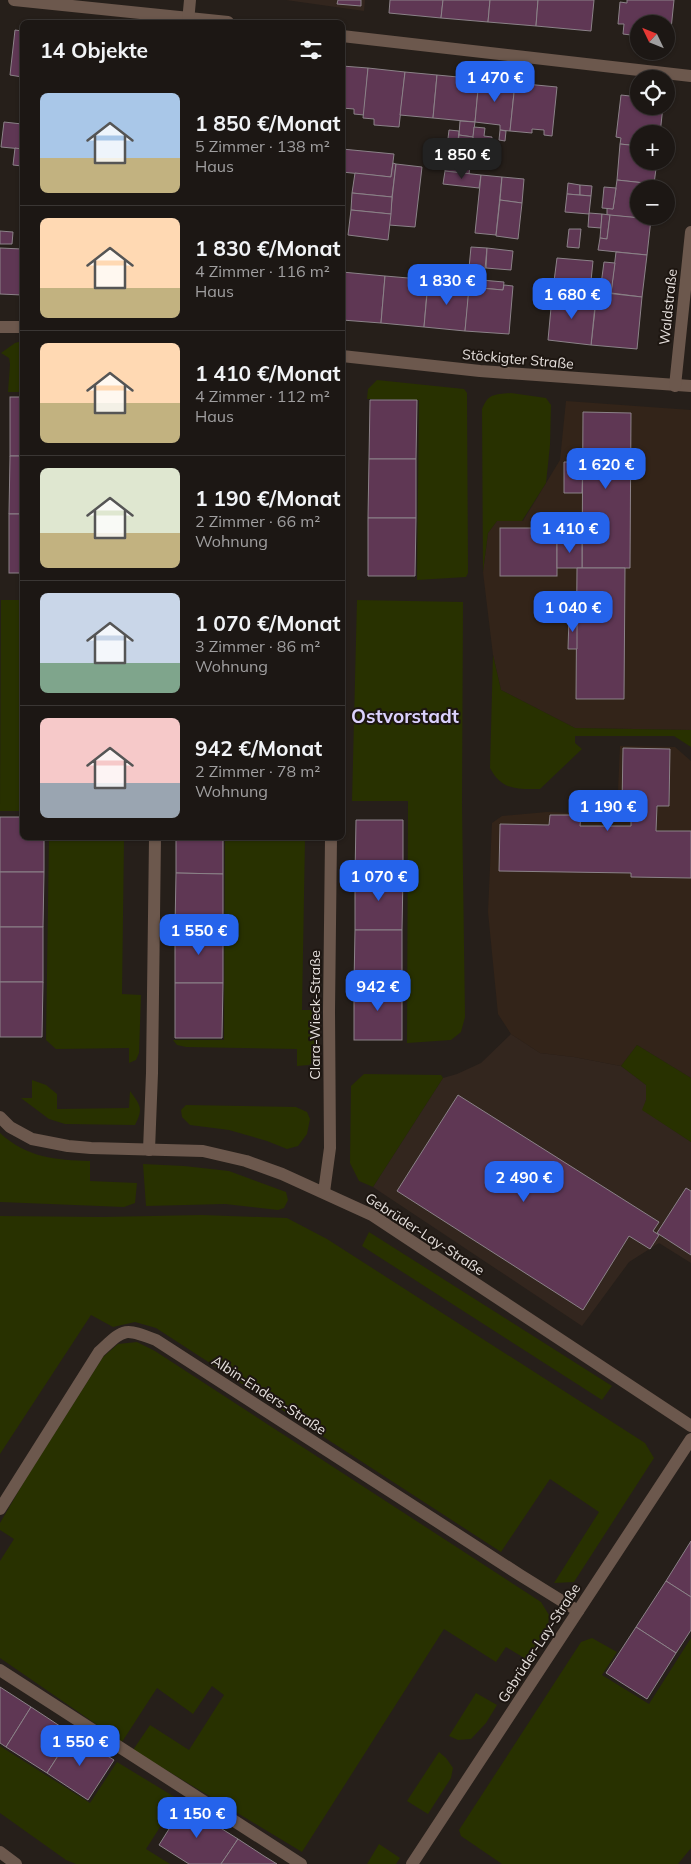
<!DOCTYPE html>
<html lang="de">
<head>
<meta charset="utf-8">
<style>
  body { margin:0; font-family:Mulish,sans-serif; background:#25201d; color:#f1f3f6; height:100vh; display:flex; flex-direction:column; font-size:19px; white-space:nowrap }
  * { box-sizing:border-box; margin:0 }
  p { font-size:16px; color:#a09fa0 }
  .icon { flex:none; width:28px; height:28px; fill:none; stroke:currentColor; stroke-width:2; stroke-linecap:round; stroke-linejoin:round }
  .map { position:relative; flex:1; overflow:hidden }
  .sheet { position:absolute; left:20px; top:20px; width:325px; height:820px; display:flex; flex-direction:column; background:#1c1714; border-radius:8px; box-shadow:0 1px 4px #0004,0 0 0 1px #3a3634 }
  .sheet>* { flex:none }
  .needle { width:32px; rotate:313deg }
  .controls { position:absolute; left:630px; top:15px; display:grid; gap:10px }
  .controls a { display:grid; place-items:center; width:45px; height:45px; border-radius:50%; background:#1c1714; box-shadow:0 1px 4px #0004,0 0 0 1px #3a3634; font-size:25px }
  .price { position:absolute; translate:-50% -42px; padding:0 11px; border-radius:10px; background:#2563eb; color:#fff; font-size:16px; line-height:32px; filter:drop-shadow(0 1px 2px #0008) }
  .price::after { content:''; position:absolute; left:50%; top:30px; width:15px; height:11px; margin-left:-8px; background:inherit; clip-path:polygon(0 0,100% 0,50% 100%) }
  .price.active { background:#222; color:#fff }
  ul { padding:0; list-style:none }
  li { display:flex; align-items:center; gap:15px; height:125px; padding:0 20px }
  li+li { border-top:1px solid #3a3634 }
  li span { display:grid; place-items:center; flex:none; width:140px; height:100px; border-radius:8px; color:#555 }
  li>.icon { margin-inline-start:auto }
  span .icon { width:60px; height:60px; fill:#fffc; stroke-width:1 }
  li b { font-size:21px }
  h2 { display:flex; justify-content:space-between; align-items:center; height:60px; padding:0 20px; font-size:21px }
  .map>svg:first-child { display:block }
  .built { fill:#33261e }
  .education { fill:#332419 }
  .green { fill:#283100 }
  .building { fill:#5f3754; stroke:#8b8288 }
  .lines { fill:none; stroke-linecap:round; stroke-linejoin:round }
  .minor { stroke:#6c584d; stroke-width:12 }
  .labels { text-anchor:middle; stroke-width:4; stroke-linejoin:round; paint-order:stroke }
  .street-label { font-size:14px; fill:#e6e0dd; stroke:#1d1611 }
  .district-label { font-size:19px; font-weight:bold; fill:#dbd2fd; stroke:#1d1611 }
</style>
</head>
<body>
<div class="map">
<svg width="691" height="1864" viewBox="0 0 691 1864">
  <rect width="100%" height="100%" fill="#261f1a"/>
  <g class="built">
    <path d="M286 0H365L364 11Z"/>
    <path d="M511 1034 540 1053 574 1057 621 1066 646 1085V1100L643 1110 691 1142V1263L659 1243 629 1262 582 1326 373 1187 443 1078 457 1074 481 1063Z"/>
  </g>
  <g class="education">
    <path d="M566 401 691 410V730L575 728 501 690 493 655 483 572 488 533 497 521H523L560 460Z"/>
    <path d="M620 746 675 747 691 761V1078L637 1045 621 1066 574 1057 540 1053 511 1034 498 1014 488 912 492 823 502 816 547 812 617 815Z"/>
  </g>
  <g class="green">
    <path d="M22 341V392H8L10 364 9 358 1 353 15 343Z"/>
    <path d="M377 380 464 389 467 393 468 573 466 577 417 580 419 400 367 399 368 389Z"/>
    <path d="M511 393 546 398 551 405 550 445 546 483 522 521H497L488 533 483 572 482 409C489 393 494 395 511 393Z"/>
    <path d="M1 600H22V811H0Z"/>
    <path d="M357 600 463 602 462 804 465 1017 461 1032 451 1040 407 1043 408 801H352Z"/>
    <path d="M493 655 501 690 575 728 691 730V747L674 736H575V743L582 749 540 789C518 789 502 791 490 768Z"/>
    <path d="M49 838H124L122 994 141 995 139 1053 136 1060 129 1063V1048L56 1049 46 1040Z"/>
    <path d="M225 838H305L302 1010H319V1057L309 1065 297 1066V1049L186 1047 177 1045 173 1040H224Z"/>
    <path d="M637 1045 691 1078V1142L642 1110 646 1100V1085L621 1066Z"/>
    <path d="M364 1074 441 1075 443 1078 373 1187 359 1181 350 1163 351 1086Z"/>
    <path d="M32 1080 46 1085 57 1094V1109L129 1108 130 1091C140 1105 144 1108 135 1125L65 1124 49 1119 21 1098H32Z"/>
    <path d="M186 1105 296 1107 307 1112 310 1119 307 1134 298 1146 287 1149 267 1141 229 1130 190 1125 182 1117 181 1110Z"/>
    <path d="M0 1133C27 1158 56 1160 90 1161V1181L137 1183 135 1203 124 1207 0 1202Z"/>
    <path d="M143 1164 184 1166 229 1171 286 1192 288 1200 284 1208 278 1210 225 1204 146 1206Z"/>
    <path d="M202 1215 287 1218 327 1239 645 1443 654 1458 574 1582 554 1583 599 1512 550 1479 501 1552 156 1328 135 1322 113 1327 91 1315 0 1454V1216L102 1217Z"/>
    <path d="M369 1232 612 1386 602 1400 362 1246Z"/>
    <path d="M137 1342 155 1351 541 1602 549 1615 548 1627 526 1659 506 1647 496 1662 444 1629 302 1852 133 1750 150 1725 189 1750 224 1695 212 1686 193 1714 157 1688 122 1742 0 1658V1561L14 1539 0 1530V1523L28 1475 103 1357 118 1344Z"/>
    <path d="M592 1638 617 1652 602 1675 649 1704 691 1638V1848L678 1864H502L461 1836 459 1830 581 1642Z"/>
    <path d="M476 1693 497 1705 486 1723 471 1739 458 1740 449 1736Z"/>
    <path d="M0 1746 90 1803 117 1762 178 1799 146 1849 170 1864H76L66 1860 0 1813Z"/>
    <path d="M439 1752 446 1758 453 1768 451 1778 428 1814 407 1801Z"/>
    <path d="M379 1844 400 1858 396 1864H367Z"/>
  </g>
  <g class="building">
    <path d="M338 0H361V6L337 4Z"/>
    <path d="M390 0H443L441 18 389 13Z"/>
    <path d="M443 0H490L488 22 441 18Z"/>
    <path d="M490 0H538L536 26 488 22Z"/>
    <path d="M538 0H594L591 31 536 26Z"/>
    <path d="M627 0H674L670 39H666V24H639V36L623 34 624 24H618L620 2 627 3Z"/>
    <path d="M15 30 22 31V77L10 75Z"/>
    <path d="M342 66 368 68 364 115 354 114V109L342 108Z"/>
    <path d="M368 68 405 72 399 127 374 125V119L363 118Z"/>
    <path d="M405 72 437 75 433 118 400 115Z"/>
    <path d="M437 75 479 79 475 122 433 118Z"/>
    <path d="M479 79 515 83 510 131 500 130V125L475 122Z"/>
    <path d="M515 83 557 87 552 136 544 135V130L532 129V133L510 131Z"/>
    <path d="M621 95 639 97V106H663L660 134H639V146L620 144 621 138 616 137Z"/>
    <path d="M460 121 475 122 473 137 459 135Z"/>
    <path d="M4 122 22 124V149L1 147Z"/>
    <path d="M474 127 485 128 484 136 492 137 488 168 470 166Z"/>
    <path d="M449 130 459 131 457 150 471 151 470 166 445 164Z"/>
    <path d="M500 130 506 131 505 141 499 140Z"/>
    <path d="M459 135 473 137 471 151 457 150Z"/>
    <path d="M620 144 639 146V161H657L654 184 617 180Z"/>
    <path d="M15 148 22 149V166L13 165Z"/>
    <path d="M342 149 394 154 391 177 342 172Z"/>
    <path d="M393 163 396 164 392 197 352 193 355 173 391 177Z"/>
    <path d="M396 164 422 167 415 227 389 225Z"/>
    <path d="M445 164 470 166 469 174 445 171Z"/>
    <path d="M445 171 481 175 479 188 443 184Z"/>
    <path d="M481 175 502 177 496 235 475 233Z"/>
    <path d="M502 177 524 179 522 203 500 200Z"/>
    <path d="M617 180 654 184V189H639V216H651V219L607 215V208L613 209Z"/>
    <path d="M568 183 580 185V195L567 194Z"/>
    <path d="M580 185 592 186 591 196 580 195Z"/>
    <path d="M604 187 616 188 613 209 602 208Z"/>
    <path d="M352 193 392 197 391 214 351 210Z"/>
    <path d="M567 194 591 196 589 214 565 212Z"/>
    <path d="M500 200 522 203 518 239 496 236Z"/>
    <path d="M351 210 391 214 388 240 348 235Z"/>
    <path d="M589 213 602 214 601 228 588 227Z"/>
    <path d="M602 214 610 215 607 239 600 238Z"/>
    <path d="M610 215 651 219 647 255 598 250 600 238 607 239Z"/>
    <path d="M569 229H581L579 248 567 247Z"/>
    <path d="M0 231 13 232 12 244H0Z"/>
    <path d="M471 247 487 248 485 269 469 268Z"/>
    <path d="M0 248 22 249V295L0 294Z"/>
    <path d="M487 248 513 251 511 270 486 268Z"/>
    <path d="M616 252 647 255 642 297 611 293Z"/>
    <path d="M557 258 593 261 589 301 552 297Z"/>
    <path d="M604 262 615 263 611 293 600 292Z"/>
    <path d="M426 269 454 271 452 285 428 283V280H423Z"/>
    <path d="M342 272 385 276 381 323 342 320Z"/>
    <path d="M420 274H424L423 280H428L424 327 381 323 385 276 420 279Z"/>
    <path d="M470 279 504 282 503 290 469 287Z"/>
    <path d="M463 280 470 281 465 331 424 327 428 283 462 286Z"/>
    <path d="M504 285 513 286 509 334 465 331 469 287 503 290Z"/>
    <path d="M597 292 642 297 637 349 591 345Z"/>
    <path d="M589 295 596 296 591 345 548 340 552 297 589 301Z"/>
    <rect x="10" y="397" width="12" height="59"/>
    <path d="M370 400H417L416 459H369Z"/>
    <path d="M583 412 631 413 630 568H582Z"/>
    <path d="M10 456H22V514H9Z"/>
    <path d="M369 459H416V518H368Z"/>
    <path d="M564 462H583L582 493H564Z"/>
    <rect x="9" y="514" width="13" height="59"/>
    <path d="M368 518H416L415 576H368Z"/>
    <rect x="500" y="528" width="57" height="48"/>
    <rect x="557" y="541" width="25" height="27"/>
    <path d="M577 568H625L624 699H576Z"/>
    <path d="M569 617H577V649H568Z"/>
    <path d="M623 748 670 749 669 806H657L656 831H691V878L631 877V873L499 871 500 824 549 825 550 815H581L580 826H631V805H622Z"/>
    <path d="M0 817H22V838H44V872H0Z"/>
    <path d="M356 820H403V875H355Z"/>
    <path d="M176 838H223V874L176 873Z"/>
    <path d="M0 872H44L43 927H0Z"/>
    <path d="M176 873 223 874V929L175 928Z"/>
    <path d="M355 875H403L402 930H355Z"/>
    <rect x="0" y="927" width="43" height="55"/>
    <path d="M175 928 223 929V983H175Z"/>
    <path d="M355 930H402V985H354Z"/>
    <path d="M0 982H43L42 1037H0Z"/>
    <path d="M175 983H223L222 1038H175Z"/>
    <rect x="354" y="985" width="48" height="55"/>
    <path d="M458 1095 659 1222 653 1231 659 1235 650 1249 629 1236 583 1310 397 1191Z"/>
    <path d="M686 1188 691 1191V1255L657 1233Z"/>
    <path d="M691 1541V1597L666 1581Z"/>
    <path d="M666 1581 691 1597V1630L676 1653 636 1627Z"/>
    <path d="M636 1627 676 1653 647 1699 606 1673Z"/>
    <path d="M0 1687 31 1707 6 1747 0 1743Z"/>
    <path d="M31 1707 72 1734 47 1773 6 1747Z"/>
    <path d="M72 1734 114 1760 88 1800 47 1773Z"/>
    <path d="M184 1805 238 1839 221 1864H189L159 1845Z"/>
    <path d="M238 1839 264 1856 277 1864H221Z"/>
  </g>
  <g class="lines">
    <g class="minor">
      <path d="M14 0 228 22"/>
      <path d="M188 22 190 0"/>
      <path d="M342 36 691 76"/>
      <path d="M0 327H22"/>
      <path d="M342 356 480 371 691 386"/>
      <path d="M675 386 691 232"/>
      <path d="M0 1117 10 1127 32 1139 68 1146 91 1148 203 1151 246 1161 282 1174 372 1215 691 1426"/>
      <path d="M149 1150 152 1073 155 838"/>
      <path d="M324 1192 330 1148 329 1011 331 838"/>
      <path d="M0 1509 99 1352C124 1329 123 1327 156 1340L520 1575 578 1611"/>
      <path d="M0 1670 301 1864"/>
      <path d="M0 1852 16 1864"/>
      <path d="M412 1864 691 1439"/>
    </g>
  </g>
  <g class="labels">
    <g class="street-label">
      <text transform="translate(668 307) rotate(-84)" y="5">Waldstraße</text>
      <text transform="translate(518 359) rotate(5)" y="5">Stöckigter Straße</text>
      <text transform="translate(315 1015) rotate(-90)" y="5">Clara-Wieck-Straße</text>
      <text transform="translate(425 1234) rotate(33)" y="5">Gebrüder-Lay-Straße</text>
      <text transform="translate(269 1395) rotate(33)" y="5">Albin-Enders-Straße</text>
      <text transform="translate(539 1643) rotate(-57)" y="5">Gebrüder-Lay-Straße</text>
    </g>
    <g class="district-label">
      <text x="405" y="723">Ostvorstadt</text>
    </g>
  </g>
</svg>
<div class="controls">
<a><svg class="needle" viewBox="-14 -14 28 28"><path d="M0-13l5 13h-10z" fill="#e53935"/><path d="M0 13l5-13h-10z" fill="#a09fa0"/></svg></a>
<a><svg class="icon" aria-label="locate" viewBox="0 0 24 24"><circle cx="12" cy="12" r="6"/><path d="M12 2v4M12 18v4M2 12h4M18 12h4"/></svg></a>
<a>+</a>
<a>−</a>
</div>
<b class="price" style="left:495px;top:103px">1 470 €</b>
<b class="price active" style="left:462px;top:180px">1 850 €</b>
<b class="price" style="left:447px;top:306px">1 830 €</b>
<b class="price" style="left:572px;top:320px">1 680 €</b>
<b class="price" style="left:606px;top:490px">1 620 €</b>
<b class="price" style="left:570px;top:554px">1 410 €</b>
<b class="price" style="left:573px;top:633px">1 040 €</b>
<b class="price" style="left:608px;top:832px">1 190 €</b>
<b class="price" style="left:379px;top:902px">1 070 €</b>
<b class="price" style="left:199px;top:956px">1 550 €</b>
<b class="price" style="left:378px;top:1012px">942 €</b>
<b class="price" style="left:524px;top:1203px">2 490 €</b>
<b class="price" style="left:80px;top:1767px">1 550 €</b>
<b class="price" style="left:197px;top:1839px">1 150 €</b>
<section class="sheet">
<h2>14 Objekte<svg class="icon" aria-label="filters" viewBox="0 0 24 24"><path d="M4 7h16M4 17h16"/><circle cx="9" cy="7" r="2"/><circle cx="15" cy="17" r="2"/></svg></h2>
<ul>
<li><span style="background:linear-gradient(#a9c7e8 65%,#c2b280 0)"><svg class="icon" aria-label="home" viewBox="0 0 24 24"><path d="M3 11l9-7 9 7M6 9v11h12V9"/></svg></span><div><b>1 850 €/Monat</b><p>5 Zimmer · 138 m²</p><p>Haus</p></div></li>
<li><span style="background:linear-gradient(#ffd9b3 70%,#c2b280 0)"><svg class="icon" aria-label="home" viewBox="0 0 24 24"><path d="M3 11l9-7 9 7M6 9v11h12V9"/></svg></span><div><b>1 830 €/Monat</b><p>4 Zimmer · 116 m²</p><p>Haus</p></div></li>
<li><span style="background:linear-gradient(#ffd9b3 60%,#c2b280 0)"><svg class="icon" aria-label="home" viewBox="0 0 24 24"><path d="M3 11l9-7 9 7M6 9v11h12V9"/></svg></span><div><b>1 410 €/Monat</b><p>4 Zimmer · 112 m²</p><p>Haus</p></div></li>
<li><span style="background:linear-gradient(#dfe7d0 65%,#c2b280 0)"><svg class="icon" aria-label="home" viewBox="0 0 24 24"><path d="M3 11l9-7 9 7M6 9v11h12V9"/></svg></span><div><b>1 190 €/Monat</b><p>2 Zimmer · 66 m²</p><p>Wohnung</p></div></li>
<li><span style="background:linear-gradient(#c9d6e8 70%,#7fa58c 0)"><svg class="icon" aria-label="home" viewBox="0 0 24 24"><path d="M3 11l9-7 9 7M6 9v11h12V9"/></svg></span><div><b>1 070 €/Monat</b><p>3 Zimmer · 86 m²</p><p>Wohnung</p></div></li>
<li><span style="background:linear-gradient(#f6c9c9 65%,#9aa5b1 0)"><svg class="icon" aria-label="home" viewBox="0 0 24 24"><path d="M3 11l9-7 9 7M6 9v11h12V9"/></svg></span><div><b>942 €/Monat</b><p>2 Zimmer · 78 m²</p><p>Wohnung</p></div></li>
</ul>
</section>
</div>
</body>
</html>
